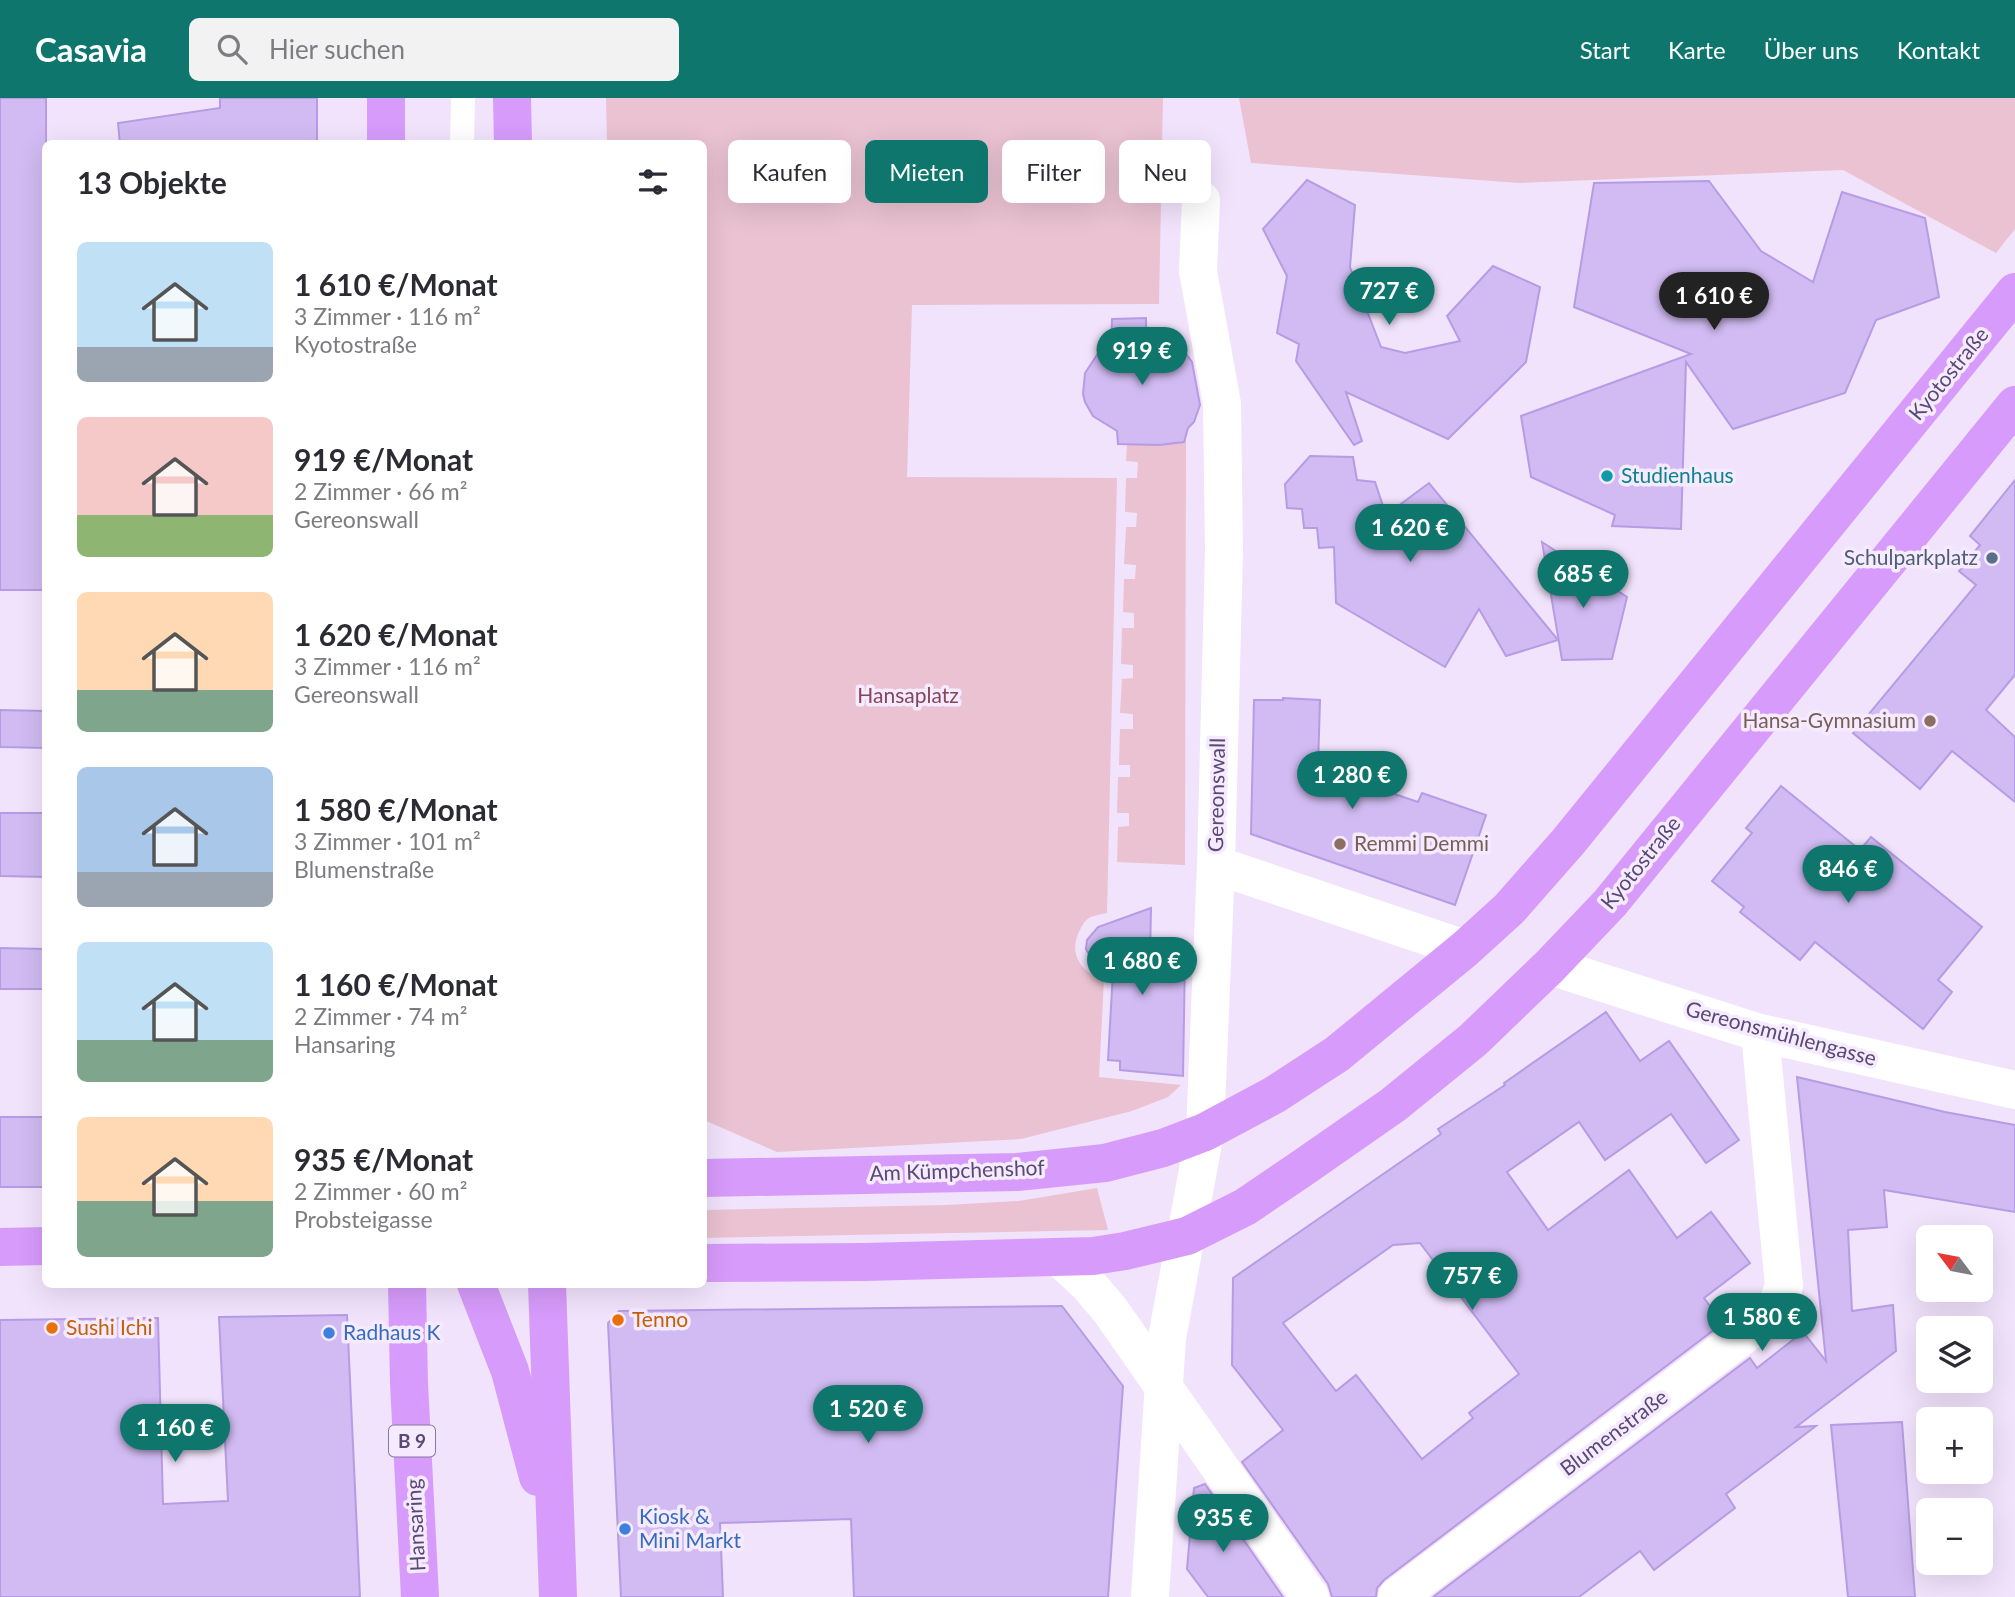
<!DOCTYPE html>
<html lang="de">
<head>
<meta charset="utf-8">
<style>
  body { margin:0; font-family:Lato,sans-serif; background:#f2f2f3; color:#2b2b33; height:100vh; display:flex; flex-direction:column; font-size:26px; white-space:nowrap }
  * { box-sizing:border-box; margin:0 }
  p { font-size:23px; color:#7c7c81 }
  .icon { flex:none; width:38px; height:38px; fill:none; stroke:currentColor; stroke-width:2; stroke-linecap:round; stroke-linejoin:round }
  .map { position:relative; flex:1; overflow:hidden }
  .details { position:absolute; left:42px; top:42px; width:665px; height:1148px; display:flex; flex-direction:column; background:#fff; border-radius:10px; box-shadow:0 7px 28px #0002 }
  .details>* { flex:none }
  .top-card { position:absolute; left:728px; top:42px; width:665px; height:63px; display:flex; gap:14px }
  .needle { width:46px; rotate:302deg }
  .fabs { position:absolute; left:1916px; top:1127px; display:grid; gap:14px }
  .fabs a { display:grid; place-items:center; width:77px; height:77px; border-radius:10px; background:#fff; box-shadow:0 7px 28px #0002; font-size:35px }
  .price { position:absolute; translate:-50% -60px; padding:0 16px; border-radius:24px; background:#0f766e; color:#fff; font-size:23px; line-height:46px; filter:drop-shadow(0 2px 4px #0008) }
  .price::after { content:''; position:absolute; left:50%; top:42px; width:21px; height:16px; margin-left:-10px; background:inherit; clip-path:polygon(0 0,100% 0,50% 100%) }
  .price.on { background:#222; color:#fff }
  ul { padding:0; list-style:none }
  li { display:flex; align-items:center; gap:21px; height:175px; padding:0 35px }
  li span { display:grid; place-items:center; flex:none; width:196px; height:140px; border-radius:10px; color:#555 }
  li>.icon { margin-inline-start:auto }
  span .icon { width:84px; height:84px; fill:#fffc; stroke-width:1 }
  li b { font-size:30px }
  h2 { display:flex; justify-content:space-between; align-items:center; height:84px; padding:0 35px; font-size:30px }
  .pill { padding:0 24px; border-radius:10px; background:#fff; box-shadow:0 7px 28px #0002; font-size:24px; line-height:63px }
  .pill.on { background:#0f766e; color:#fff }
  header { display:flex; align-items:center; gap:42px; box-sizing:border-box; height:98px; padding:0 35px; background:#0f766e; color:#fff }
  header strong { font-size:33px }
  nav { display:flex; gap:38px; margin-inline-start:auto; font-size:24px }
  .search { width:490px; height:63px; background:#f2f2f3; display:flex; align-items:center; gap:18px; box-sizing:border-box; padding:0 24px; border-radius:10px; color:#7c7c81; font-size:26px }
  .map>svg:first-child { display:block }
  .green { fill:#eac2d2 }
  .building { fill:#d1bbf2; stroke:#b79be4; stroke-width:2; fill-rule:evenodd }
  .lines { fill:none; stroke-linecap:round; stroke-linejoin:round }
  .service { stroke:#fff; stroke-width:24 }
  .minor { stroke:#fff; stroke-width:38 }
  .primary { stroke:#d79bfb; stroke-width:38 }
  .culture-dot { fill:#0f9aa8; stroke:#f6eaff; stroke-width:2.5 }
  .service-dot { fill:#5c6f8a; stroke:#f6eaff; stroke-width:2.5 }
  .education-dot { fill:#8d6e63; stroke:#f6eaff; stroke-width:2.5 }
  .food-dot { fill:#e8710a; stroke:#f6eaff; stroke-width:2.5 }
  .shop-dot { fill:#3f7fe0; stroke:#f6eaff; stroke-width:2.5 }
  .labels { text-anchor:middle; stroke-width:7; stroke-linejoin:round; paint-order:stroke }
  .shield { fill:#f6eaff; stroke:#87799e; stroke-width:2 }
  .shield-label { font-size:19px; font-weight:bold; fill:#584975 }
  .street-label { font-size:21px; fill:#584975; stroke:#f6eaff }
  .culture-label { font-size:21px; fill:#0d838f; stroke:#f6eaff; text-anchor:start }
  .service-label { font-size:21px; fill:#4e5e75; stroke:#f6eaff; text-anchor:end }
  .park-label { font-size:21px; fill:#864659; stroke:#f6eaff }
  .education-label { font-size:21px; fill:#785e54; stroke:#f6eaff; text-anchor:end }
  .food-label { font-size:21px; fill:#c56008; stroke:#f6eaff; text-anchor:start }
  .shop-label { font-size:21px; fill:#366cbe; stroke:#f6eaff; text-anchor:start }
</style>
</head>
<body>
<header>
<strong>Casavia</strong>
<div class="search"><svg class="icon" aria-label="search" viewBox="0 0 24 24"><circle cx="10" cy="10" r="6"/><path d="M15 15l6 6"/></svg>Hier suchen</div>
<nav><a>Start</a><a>Karte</a><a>Über uns</a><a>Kontakt</a></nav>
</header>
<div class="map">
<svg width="2015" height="1499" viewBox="0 0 2015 1499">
  <rect width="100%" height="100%" fill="#f2e3fc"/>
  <g class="green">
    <path d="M606 0H1163L1159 206 912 207 907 379 1117 380 1107 815C1102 816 1096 817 1091 819 1084 822 1081 830 1078 836 1069 858 1083 876 1104 881L1099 979 1181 987 1168 999 1132 1013 1021 1041 777 1054 704 1022V46L607 45Z"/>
    <path d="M1239 0H2015V131L1996 155 1843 72 1519 85 1251 65Z"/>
    <path d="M1186 338 1185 767 1117 764 1118 729 1129 728V715H1117L1118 679H1130V667H1119L1120 631H1133V616L1120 615 1122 581 1133 580V567L1121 566 1122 530H1134V515L1123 514 1124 481H1135L1136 467 1124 466 1126 429H1136L1137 415 1125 414 1126 380H1137L1138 364 1126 363 1127 346H1168Z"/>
    <path d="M1097 1090 1108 1132 704 1140V1112L946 1107 1019 1103Z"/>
  </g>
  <g class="building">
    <rect x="0" y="0" width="46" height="492"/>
    <path d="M220 0H317V46H120L118 25 220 10Z"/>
    <path d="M1307 82 1355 107 1350 169 1381 249 1405 255 1460 243 1447 218 1493 168 1540 189 1526 264 1448 341 1346 294 1362 343 1354 347 1296 263 1299 246 1277 235 1287 178 1263 131Z"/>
    <path d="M1709 83 1761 153 1813 184 1842 94 1925 120 1939 199 1876 222 1845 295 1733 331 1686 264 1681 431 1612 428 1615 417 1531 379 1521 318 1691 256 1574 209 1594 85Z"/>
    <path d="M1146 220V232L1167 247 1181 249 1192 264 1200 307 1194 324 1188 330 1184 344 1159 347 1118 346 1117 333 1093 318 1085 304 1083 296 1085 275 1097 257 1111 248 1112 221Z"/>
    <path d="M1310 358 1353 359 1357 382 1375 384 1386 417 1429 385 1558 542 1506 558 1479 511 1445 569 1336 505 1334 449 1319 450 1317 430H1304L1302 411 1287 410 1285 386Z"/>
    <path d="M2015 382V577L1986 612 2015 639V704L1952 653 1920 691 1853 635 1976 487 1959 473 1980 447 1970 438Z"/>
    <path d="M1542 444 1627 499 1612 561 1562 562Z"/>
    <path d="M1283 600 1320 602 1318 670 1418 704 1422 695 1486 717 1455 807 1251 736 1254 602H1283Z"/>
    <path d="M0 612 46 613V650L0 649Z"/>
    <path d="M1781 688 1860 752 1871 739 1982 829 1938 882 1952 894 1923 931 1815 844 1800 862 1740 814 1744 809 1712 783 1752 735 1746 730Z"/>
    <path d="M0 715H46V779L0 778Z"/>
    <path d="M1151 810 1150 859 1185 860 1183 978 1120 972V963L1108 962 1113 874 1094 866 1086 851 1087 842 1098 829Z"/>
    <path d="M0 850 46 851V891H0Z"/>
    <path d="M1606 914 1640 963 1669 943 1739 1042 1706 1065 1671 1016 1605 1062 1579 1024 1507 1074 1548 1132 1629 1072 1677 1140 1711 1114 1750 1165 1704 1200 1723 1225 1384 1482 1377 1490 1376 1499H1332L1328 1486 1242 1364 1283 1332 1232 1267 1233 1180 1441 1036 1438 1031 1505 987 1504 985ZM1420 1145 1519 1276 1469 1315 1473 1320 1422 1361 1356 1277 1336 1293 1283 1225 1393 1147Z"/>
    <path d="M1797 979 1945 1014 2015 1027V1114L1884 1092 1887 1129 1848 1132 1852 1213 1893 1207 1896 1253 1796 1329 1816 1328 1726 1396 1735 1410 1654 1472 1640 1453 1579 1499H1433L1750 1260 1757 1270 1803 1234 1826 1263Z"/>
    <rect x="0" y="1019" width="46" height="70"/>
    <path d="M1062 1208 1123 1288 1108 1499H854L851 1421 720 1425 723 1499H621L608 1225 619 1213Z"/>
    <path d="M347 1217 360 1499H0V1222L158 1220 163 1406 228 1403 219 1219Z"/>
    <path d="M1902 1324 1915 1499H1848L1831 1327Z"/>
    <path d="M1205 1386 1283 1499H1208L1187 1471 1194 1390Z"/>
  </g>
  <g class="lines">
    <path class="service" d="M462 46 463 0"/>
    <g class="minor">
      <path d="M1216 767 1465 851"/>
      <path d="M1550 868 1760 935 2015 992"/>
      <path d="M1059 1159 1087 1185 1110 1212 1310 1499"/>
      <path d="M1150 1499 1167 1240 1205 1034 1216 767 1224 453 1222 306 1198 173 1201 102"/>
      <path d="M1397 1499 1765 1221 1778 1205 1784 1188 1760 935"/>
    </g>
    <g class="primary">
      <path d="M386 0V46"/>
      <path d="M512 0 513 46"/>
      <path d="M704 1080 1017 1074 1105 1065 1163 1050 1205 1034 1274 997 1337 956 1465 851 1509 811 1568 744 2015 194"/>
      <path d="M0 1149 46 1148"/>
      <path d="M704 1165 864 1164 1093 1158 1125 1153 1187 1138 1245 1109 1301 1071 1393 1007 1473 942 1550 868 1610 805 2015 307"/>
      <path d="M407 1186 409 1285 420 1499"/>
      <path d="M476 1186 510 1273 538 1379"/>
      <path d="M547 1186 558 1499"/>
    </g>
  </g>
  <circle class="culture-dot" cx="1607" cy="378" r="7"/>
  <circle class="service-dot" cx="1992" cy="460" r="7"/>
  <g class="education-dot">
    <circle cx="1930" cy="623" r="7"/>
    <circle cx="1340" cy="746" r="7"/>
  </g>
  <g class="food-dot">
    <circle cx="618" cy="1222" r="7"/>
    <circle cx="52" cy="1230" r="7"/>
  </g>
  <g class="shop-dot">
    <circle cx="329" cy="1235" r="7"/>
    <circle cx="625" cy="1431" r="7"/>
  </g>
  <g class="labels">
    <rect class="shield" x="389" y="1327.5" width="46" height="31" rx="5"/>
    <g class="shield-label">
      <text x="412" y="1350">B 9</text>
    </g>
    <g class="street-label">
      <text transform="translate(1949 276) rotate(-51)" y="7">Kyotostraße</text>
      <text transform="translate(1217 697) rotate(-89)" y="7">Gereonswall</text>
      <text transform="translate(1641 765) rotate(-51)" y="7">Kyotostraße</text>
      <text transform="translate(1781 936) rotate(15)" y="7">Gereonsmühlengasse</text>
      <text transform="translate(957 1073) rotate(-2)" y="7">Am Kümpchenshof</text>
      <text transform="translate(1614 1335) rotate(-37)" y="7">Blumenstraße</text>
      <text transform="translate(416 1427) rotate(-93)" y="7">Hansaring</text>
    </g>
    <g class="culture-label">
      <text x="1621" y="385">Studienhaus</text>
    </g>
    <g class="service-label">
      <text x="1978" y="467">Schulparkplatz</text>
    </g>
    <g class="park-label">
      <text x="908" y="605">Hansaplatz</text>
    </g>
    <g class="education-label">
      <text x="1916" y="630">Hansa-Gymnasium</text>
      <text x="1354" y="753" text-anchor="start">Remmi Demmi</text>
    </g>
    <g class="food-label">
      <text x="632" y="1229">Tenno</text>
      <text x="66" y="1237">Sushi Ichi</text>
    </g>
    <g class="shop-label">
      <text x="343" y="1242">Radhaus K</text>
      <text x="639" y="1426">Kiosk &amp;<tspan x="639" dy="24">Mini Markt</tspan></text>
    </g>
  </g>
</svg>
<div class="fabs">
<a><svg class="needle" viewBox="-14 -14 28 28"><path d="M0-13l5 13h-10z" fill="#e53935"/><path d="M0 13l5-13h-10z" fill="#7c7c81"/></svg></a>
<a><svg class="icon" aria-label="layers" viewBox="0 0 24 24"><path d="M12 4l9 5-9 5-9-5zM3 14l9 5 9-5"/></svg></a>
<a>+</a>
<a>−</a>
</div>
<b class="price" style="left:1389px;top:229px">727 €</b>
<b class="price on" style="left:1714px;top:234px">1 610 €</b>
<b class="price" style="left:1142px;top:289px">919 €</b>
<b class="price" style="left:1410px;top:466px">1 620 €</b>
<b class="price" style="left:1583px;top:512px">685 €</b>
<b class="price" style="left:1352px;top:713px">1 280 €</b>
<b class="price" style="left:1848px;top:807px">846 €</b>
<b class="price" style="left:1142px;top:899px">1 680 €</b>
<b class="price" style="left:1472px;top:1214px">757 €</b>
<b class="price" style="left:1762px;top:1255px">1 580 €</b>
<b class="price" style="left:868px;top:1347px">1 520 €</b>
<b class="price" style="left:175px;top:1366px">1 160 €</b>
<b class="price" style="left:1223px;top:1456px">935 €</b>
<div class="top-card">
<a class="pill">Kaufen</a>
<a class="pill on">Mieten</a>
<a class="pill">Filter</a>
<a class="pill">Neu</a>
</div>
<section class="details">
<h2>13 Objekte<svg class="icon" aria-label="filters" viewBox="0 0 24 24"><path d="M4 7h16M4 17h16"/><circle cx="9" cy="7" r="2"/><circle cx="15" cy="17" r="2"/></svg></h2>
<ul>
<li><span style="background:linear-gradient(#bfe0f5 75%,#9aa5b1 0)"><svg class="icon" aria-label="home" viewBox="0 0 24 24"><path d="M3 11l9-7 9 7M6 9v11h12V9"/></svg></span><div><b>1 610 €/Monat</b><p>3 Zimmer · 116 m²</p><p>Kyotostraße</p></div></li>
<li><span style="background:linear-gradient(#f6c9c9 70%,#8fb573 0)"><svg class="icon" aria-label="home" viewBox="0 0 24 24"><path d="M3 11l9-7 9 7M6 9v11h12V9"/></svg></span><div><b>919 €/Monat</b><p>2 Zimmer · 66 m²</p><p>Gereonswall</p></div></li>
<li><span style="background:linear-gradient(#ffd9b3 70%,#7fa58c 0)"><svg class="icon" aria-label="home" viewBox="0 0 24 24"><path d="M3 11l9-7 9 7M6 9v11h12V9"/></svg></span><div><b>1 620 €/Monat</b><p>3 Zimmer · 116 m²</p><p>Gereonswall</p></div></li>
<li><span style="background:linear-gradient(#a9c7e8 75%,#9aa5b1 0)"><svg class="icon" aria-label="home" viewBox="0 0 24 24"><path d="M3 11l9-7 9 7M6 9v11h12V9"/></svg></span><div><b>1 580 €/Monat</b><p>3 Zimmer · 101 m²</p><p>Blumenstraße</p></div></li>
<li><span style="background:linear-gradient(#bfe0f5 70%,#7fa58c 0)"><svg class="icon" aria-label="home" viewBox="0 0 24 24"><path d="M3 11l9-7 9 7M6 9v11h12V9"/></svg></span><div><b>1 160 €/Monat</b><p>2 Zimmer · 74 m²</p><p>Hansaring</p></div></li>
<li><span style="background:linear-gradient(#ffd9b3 60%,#7fa58c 0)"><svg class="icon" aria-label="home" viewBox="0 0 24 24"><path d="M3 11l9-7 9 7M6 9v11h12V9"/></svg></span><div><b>935 €/Monat</b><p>2 Zimmer · 60 m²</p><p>Probsteigasse</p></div></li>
</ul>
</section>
</div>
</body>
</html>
